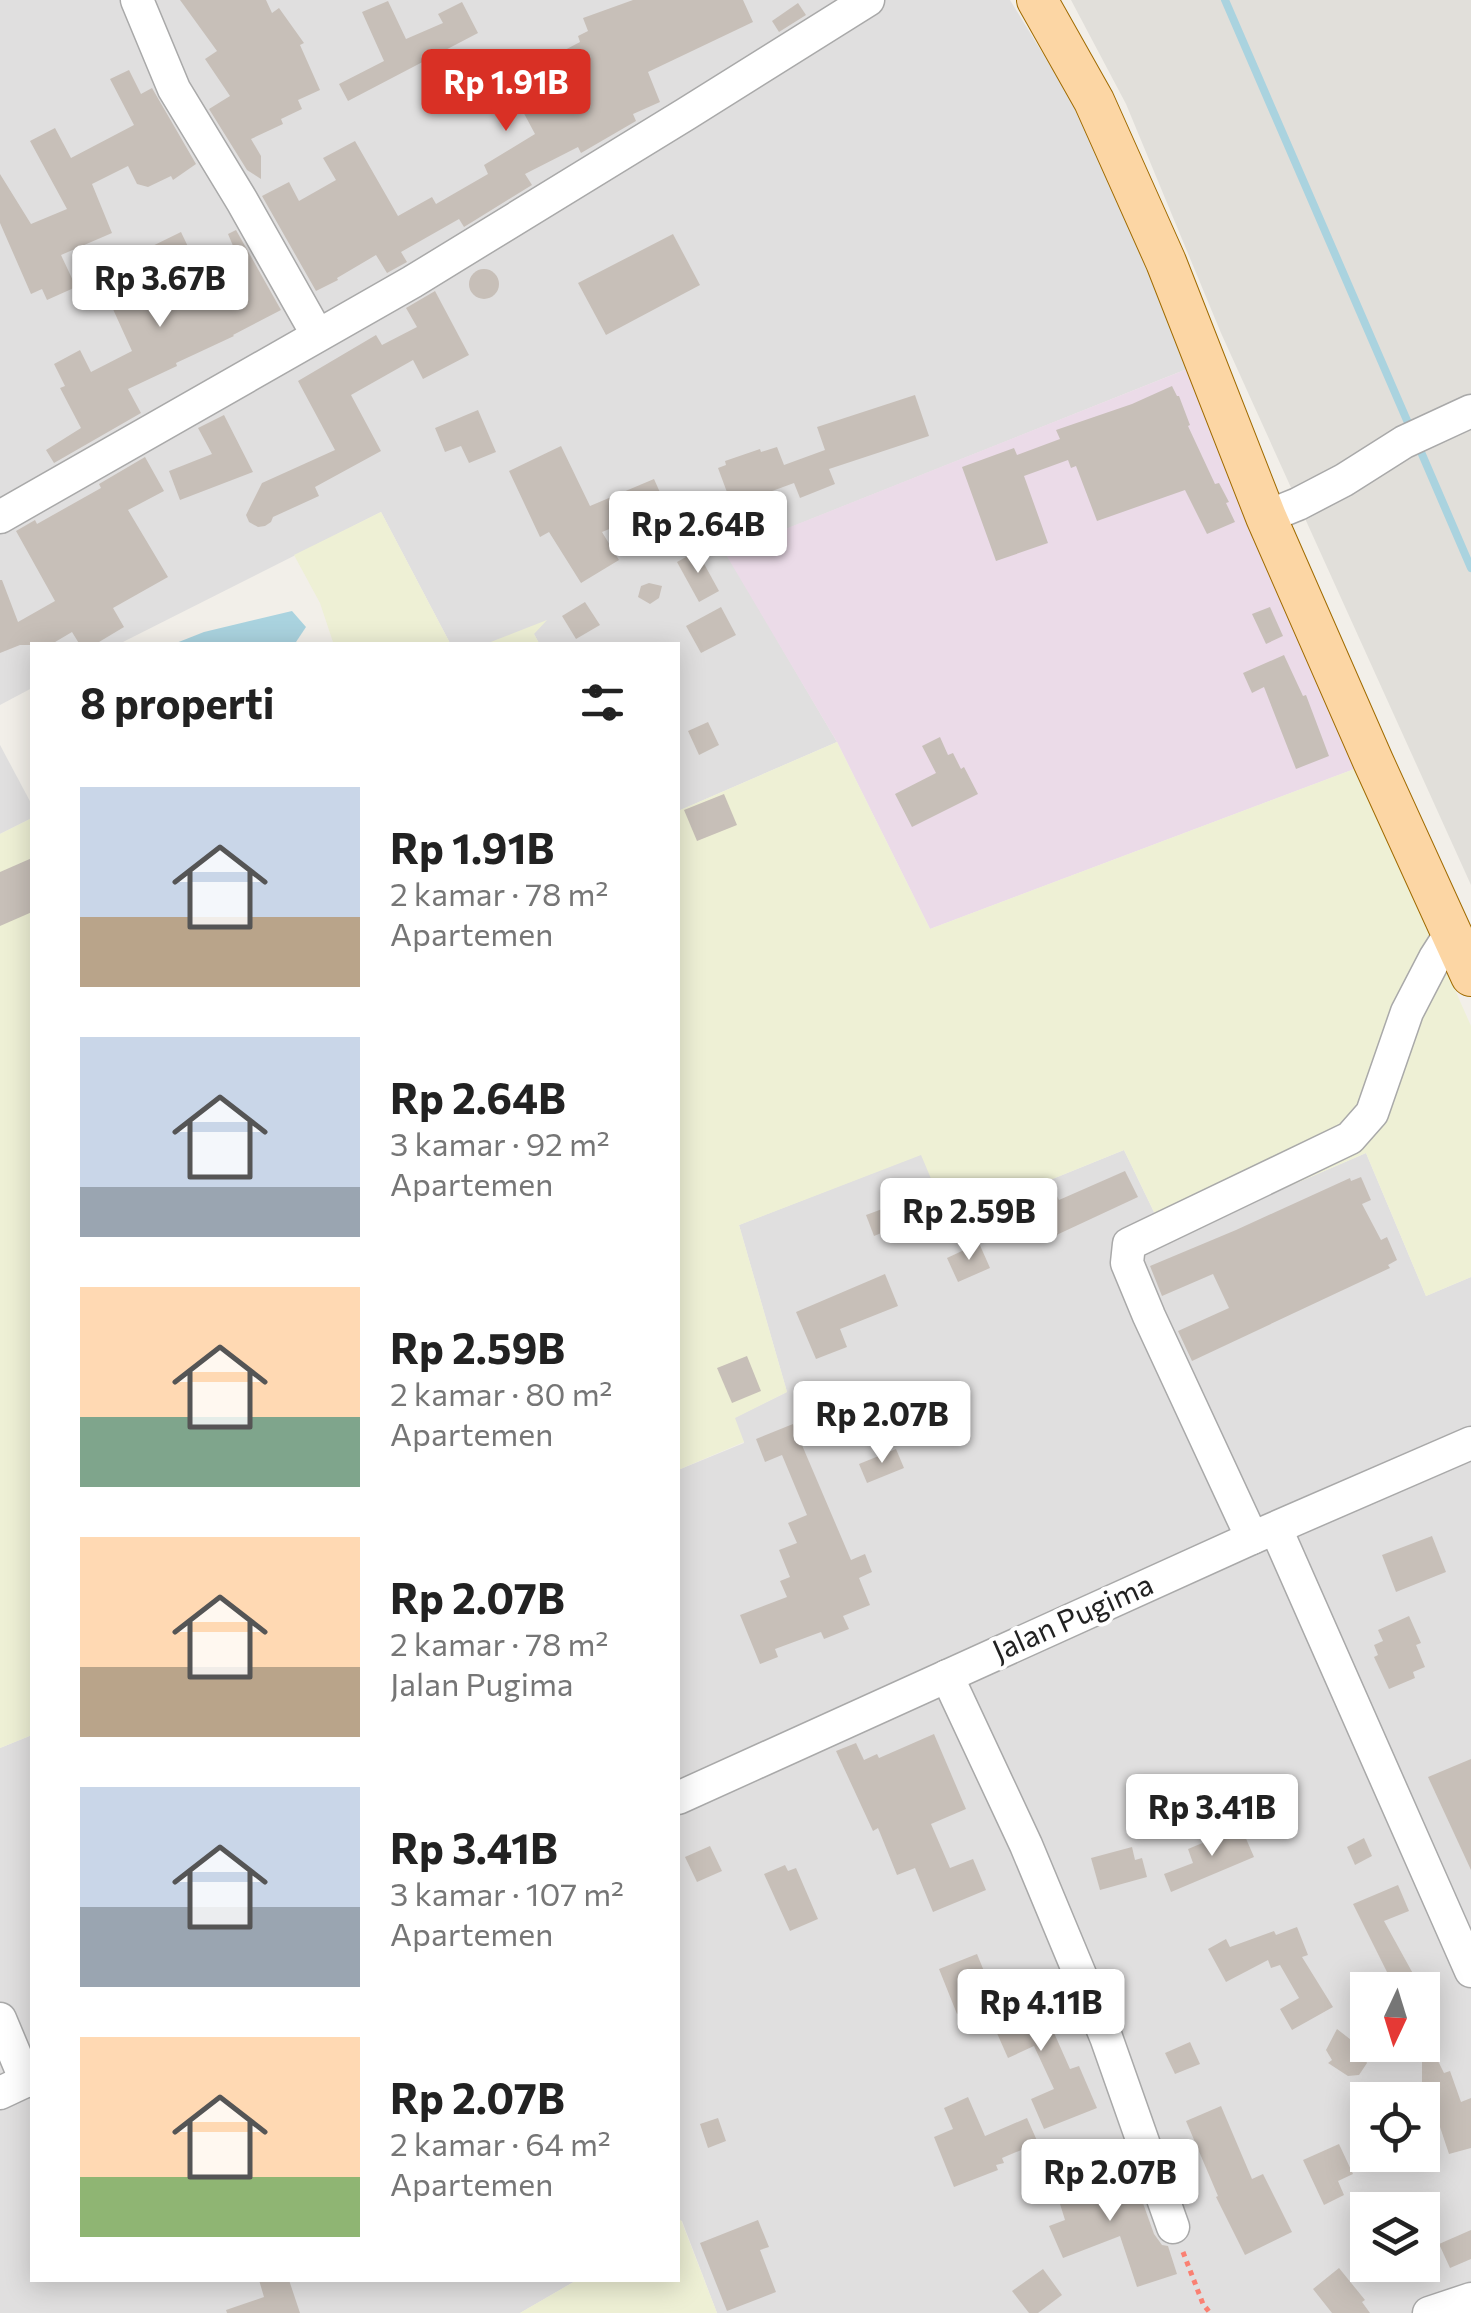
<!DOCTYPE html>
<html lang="id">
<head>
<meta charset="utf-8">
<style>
  body { margin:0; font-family:Commissioner,sans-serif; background:#f2f2f2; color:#222; height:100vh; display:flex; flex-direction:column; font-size:38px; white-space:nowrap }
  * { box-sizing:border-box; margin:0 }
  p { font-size:32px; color:#767676 }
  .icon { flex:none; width:55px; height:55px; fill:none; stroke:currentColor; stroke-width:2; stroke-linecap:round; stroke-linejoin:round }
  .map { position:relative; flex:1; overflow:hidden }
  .side { position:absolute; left:30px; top:642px; width:650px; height:1640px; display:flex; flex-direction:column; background:#fff; border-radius:0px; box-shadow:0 5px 25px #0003 }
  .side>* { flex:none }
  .needle { width:65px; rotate:184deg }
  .controls { position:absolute; left:1350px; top:1972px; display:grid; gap:20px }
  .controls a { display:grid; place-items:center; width:90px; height:90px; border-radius:0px; background:#fff; box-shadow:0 5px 25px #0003; font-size:50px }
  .price { position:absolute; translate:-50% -85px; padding:0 22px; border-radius:10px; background:#fff; color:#222; font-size:32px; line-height:65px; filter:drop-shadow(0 2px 5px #0008) }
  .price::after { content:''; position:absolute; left:50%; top:60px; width:30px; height:22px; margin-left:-15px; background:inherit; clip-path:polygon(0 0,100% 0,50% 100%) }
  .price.on { background:#d93025; color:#fff }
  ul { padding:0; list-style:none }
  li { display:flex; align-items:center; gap:30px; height:250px; padding:0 50px }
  li span { display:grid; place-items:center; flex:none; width:280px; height:200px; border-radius:0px; color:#555 }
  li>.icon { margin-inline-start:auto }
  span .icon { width:120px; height:120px; fill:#fffc; stroke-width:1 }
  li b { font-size:42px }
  h2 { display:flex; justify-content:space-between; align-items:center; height:120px; padding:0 50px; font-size:42px }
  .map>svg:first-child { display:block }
  .residential { fill:#e0dfdf; fill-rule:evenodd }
  .industrial { fill:#ebdbe8 }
  .airport { fill:#e1dfda }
  .farmland { fill:#eef0d5 }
  .water { fill:#aad3df }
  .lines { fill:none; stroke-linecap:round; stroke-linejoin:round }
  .stream { stroke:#aad3df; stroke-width:8 }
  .building { fill:#c7bfb8 }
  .minor-casing { stroke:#a9a9a9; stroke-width:35 }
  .major-casing { stroke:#a06b00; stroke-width:42 }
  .path { stroke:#fa8072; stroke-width:5; stroke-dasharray:5 5; stroke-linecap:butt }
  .minor { stroke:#fff; stroke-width:32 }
  .major { stroke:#fcd6a4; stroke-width:40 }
  .labels { text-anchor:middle; stroke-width:8; stroke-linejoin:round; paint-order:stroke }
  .street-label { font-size:30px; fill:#222; stroke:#fff }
</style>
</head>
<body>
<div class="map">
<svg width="1471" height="2313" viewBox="0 0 1471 2313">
  <rect width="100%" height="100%" fill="#f2efe9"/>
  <g class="residential">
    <path d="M0 0H1010L1073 103 1147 266 1187 369 726 553 837 742 678 811V645H540L534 634 494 645H451L381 512 117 645H32V688L0 705Z"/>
    <path d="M0 745 32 805V818L0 834Z"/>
    <path d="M1124 1150 1167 1239 1366 1153 1426 1296 1471 1277V2313H717L682 2221 678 2222V1470L744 1443 734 1418 787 1392 739 1225 922 1154 949 1221ZM1368 1990H1422V2045H1368ZM1368 2100H1422V2155H1368ZM1368 2210H1422V2265H1368Z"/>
    <path d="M32 1735V2280H577L520 2313H0V1748Z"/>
  </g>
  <path class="industrial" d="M1187 369 1357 768 930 929 837 742 725 553Z"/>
  <path class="airport" d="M1071 0H1471V885L1221 333 1126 104Z"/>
  <g class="farmland">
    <path d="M381 512 451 645H334L320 603 294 555Z"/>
    <path d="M547 620 534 634 540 645H483Z"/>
    <path d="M837 742 930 929 1357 768 1471 1026V1277L1426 1296 1366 1153 1167 1239 1124 1150 949 1221 921 1155 739 1225 787 1392 735 1418 744 1442 678 1470V811Z"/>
    <path d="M32 818V1735L0 1748V834Z"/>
    <path d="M681 2220 717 2313H520L577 2280H678V2222Z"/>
  </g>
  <path class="water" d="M292 611 306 627 294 645H171L204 632Z"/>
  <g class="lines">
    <g class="stream">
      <path d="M1225 0 1412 432"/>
      <path d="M1418 445 1471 568"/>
    </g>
  </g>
  <g class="building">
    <path d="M180 0H266L272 13 279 8 304 43 300 45 320 90 298 100 302 109 281 119 283 124 251 139 261 156V179L247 170 209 109 230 96 205 59 217 51Z"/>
    <path d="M633 0H743L753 22 648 72 660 102 633 114 636 121 581 153 578 147 525 174 532 185 464 227 459 219 401 252 407 262 387 273 376 255 337 278 338 280 316 291 262 196 289 182 299 201 336 180 323 158 355 141 398 216 432 197 436 204 488 174 484 165 535 134 512 91 475 106 464 80 483 72 485 78 536 52 542 62 580 42 578 36 588 31 583 18Z"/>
    <path d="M388 1 406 39 443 23 438 14 462 2 478 33 348 101 339 84 384 61 362 12Z"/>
    <path d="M798 3 806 15 779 32 772 21Z"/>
    <path d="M129 70 141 94 152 88 196 164 173 180 171 176 148 187 137 184 128 166 92 184 112 233 61 255 76 287 47 300 42 289 31 294 0 223V174L31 224 67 209 30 141 55 128 71 158 134 125 110 79Z"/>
    <path d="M236 230 281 310 233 335 234 336 176 363 177 366 128 389 141 413 54 463 46 450 81 428 60 388 65 386 54 364 80 350 91 372 132 351 112 307 108 309 97 287 141 270 134 255 181 232 203 278 239 260 228 234Z"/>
    <path d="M673 234 700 285 606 335 578 283Z"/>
    <circle cx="484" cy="284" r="15"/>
    <path d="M435 291 469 355 423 379 413 360 351 395 381 451 315 487 319 496 273 517 271 522 265 526 258 527 249 522 246 515 262 483 335 450 298 381 376 335 382 345 417 327 406 308Z"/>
    <path d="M1172 386 1177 396H1179L1190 425 1188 426 1215 484 1219 483 1229 502 1226 503 1235 522 1207 534 1185 490 1097 521 1076 466 1071 468 1068 460 1024 476 1048 543 996 561 962 467 1014 448 1017 455 1060 439 1056 430 1132 404Z"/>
    <path d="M915 395 929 436 829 469 835 484 800 498 794 483 739 503H731L718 468 726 465 725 461 760 449 761 452 777 447 784 465 825 450 817 427Z"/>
    <path d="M478 410 496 452 469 463 461 446 445 452 435 428Z"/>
    <path d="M224 415 253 472 180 500 169 471 212 454 198 428Z"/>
    <path d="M561 446 590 506 654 479 666 506 602 532 619 560 581 583 549 532 540 537 509 471Z"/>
    <path d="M145 457 164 491 128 510 168 577 113 608 124 627 94 645H80L72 632 50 645H20L0 653V580H2L18 622 55 601 16 531 35 520 37 524 101 488 99 484Z"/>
    <path d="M691 492 707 498 700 514 691 521 681 516 670 503 684 493Z"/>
    <path d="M697 551 719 591 699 602 677 562Z"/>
    <path d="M649 583 662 586 659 598 650 604 638 597 641 586Z"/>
    <path d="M585 602 600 625 576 639 562 616Z"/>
    <path d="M721 607 736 635 701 653 686 626Z"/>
    <path d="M1270 607 1283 636 1266 644 1252 614Z"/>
    <path d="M1284 655 1303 696 1306 695 1329 756 1296 769 1264 687 1252 693 1243 673Z"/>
    <path d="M708 722 719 745 699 755 688 731Z"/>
    <path d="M940 737 948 755 953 753 961 769 964 767 978 794 912 827 895 794 936 773 922 746Z"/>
    <path d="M724 794 737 825 697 841 684 810Z"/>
    <path d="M32 858V912L0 926V872Z"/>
    <path d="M1125 1171 1138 1197 1050 1238 1046 1229 1029 1237 1016 1208 1033 1200 1031 1196 1052 1186 1059 1200Z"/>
    <path d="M1361 1177 1371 1200 1362 1204 1381 1240 1387 1237 1397 1260 1388 1265 1390 1268 1192 1361 1178 1331 1229 1308 1213 1274 1162 1296 1150 1266 1236 1230 1350 1178 1351 1181Z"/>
    <path d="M885 1208 894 1228 874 1236 866 1215Z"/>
    <path d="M979 1243 990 1268 958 1282 947 1258Z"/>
    <path d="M885 1274 898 1306 840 1329 847 1347 816 1359 796 1312Z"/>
    <path d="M747 1356 761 1391 732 1403 717 1368Z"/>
    <path d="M793 1424 851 1560 865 1554 872 1572 859 1578 870 1605 843 1616 849 1629 824 1639 821 1632 775 1649 778 1657 760 1664 740 1615 787 1597 780 1581 790 1577 779 1550 797 1543 788 1523 807 1515 782 1455 765 1462 756 1439Z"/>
    <path d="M896 1449 904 1468 867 1483 859 1464Z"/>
    <path d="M1432 1536 1446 1572 1396 1592 1382 1555Z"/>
    <path d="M1409 1616 1421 1643 1416 1645 1425 1667 1413 1672 1415 1678 1389 1689 1374 1657 1378 1655 1374 1645 1383 1641 1378 1630Z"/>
    <path d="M934 1734 966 1809 931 1824 950 1868 973 1859 986 1890 933 1912 915 1868 897 1875 878 1828 873 1831 836 1751 856 1743 864 1760 877 1754 879 1758Z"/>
    <path d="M1471 1759V1870L1428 1777Z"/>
    <path d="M1241 1827 1254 1857 1171 1892 1164 1874 1193 1863 1188 1849Z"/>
    <path d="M1364 1838 1372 1856 1355 1865 1347 1847Z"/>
    <path d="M710 1846 722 1871 697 1882 685 1857Z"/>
    <path d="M1132 1847 1135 1860 1142 1858 1147 1877 1100 1890 1091 1858Z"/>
    <path d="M785 1865 788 1871 796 1868 818 1919 790 1931 764 1874Z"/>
    <path d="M1398 1885 1409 1911 1384 1921 1422 1990H1355L1387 1972 1353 1904Z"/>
    <path d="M1297 1927 1308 1955 1302 1957 1333 2007 1292 2030 1280 2009 1299 1998 1280 1965 1271 1968 1268 1960 1226 1982 1208 1949 1226 1939 1230 1947 1274 1931 1276 1935Z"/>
    <path d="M977 1954 995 1998 957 2014 939 1969Z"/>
    <path d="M1032 1983 1070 2069 1079 2066 1097 2108 1044 2129 1031 2099 1054 2089 1034 2046 1008 2058 984 2004Z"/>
    <path d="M1337 2029 1355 2043 1367 2063 1359 2075 1348 2076 1328 2063 1332 2060 1326 2050Z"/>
    <path d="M1422 2029 1444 2073 1450 2071 1461 2102 1471 2098V2148L1449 2154 1440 2127 1422 2133Z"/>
    <path d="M1190 2042 1200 2064 1175 2074 1165 2053Z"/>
    <path d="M968 2097 985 2136 1027 2118 1038 2143 1002 2158 1004 2163 996 2165 998 2170 954 2187 934 2137 953 2129 944 2108Z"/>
    <path d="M1221 2106 1252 2179 1263 2174 1292 2232 1245 2255 1216 2197 1218 2196 1186 2121Z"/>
    <path d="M718 2118 726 2141 708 2148 700 2124Z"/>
    <path d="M1339 2144 1353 2174 1338 2181 1344 2195 1324 2205 1303 2160Z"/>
    <path d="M1103 2156 1114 2201 1139 2192 1154 2234 1162 2245 1168 2246 1177 2274 1137 2287 1120 2236 1063 2258 1049 2226 1065 2220 1056 2191 1080 2183 1075 2163Z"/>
    <path d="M758 2220 769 2247 760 2250 776 2292 727 2311 700 2243Z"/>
    <path d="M1471 2230V2259L1450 2268 1439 2244Z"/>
    <path d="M1339 2268 1365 2300 1362 2302 1370 2313H1332L1313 2289Z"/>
    <path d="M1043 2269 1062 2295 1038 2313H1029L1012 2291Z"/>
    <path d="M259 2280H289L300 2313H227L226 2310 264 2297Z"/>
  </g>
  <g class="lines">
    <g class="minor-casing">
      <g id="minor">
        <path d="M137 0 174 89 242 201 317 334"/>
        <path d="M0 517 412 282 686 114 868 0"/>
        <path d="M1266 517 1298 504 1344 480 1404 442 1471 411"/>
        <path d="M1276 1529 1471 1971"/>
        <path d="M1252 1538 1149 1316 1127 1263 1129 1244 1350 1138 1372 1113 1407 1012 1435 958 1451 933"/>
        <path d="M947 1676 1026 1845 1106 2037 1173 2227"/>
        <path d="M678 1798 1252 1538 1471 1443"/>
        <path d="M0 2019 26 2081"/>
        <path d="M0 2093 32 2078"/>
        <path d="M1429 2313 1471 2299"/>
      </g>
    </g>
    <g class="major-casing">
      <path id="major" d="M1037 0 1094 101 1166 262 1266 517 1373 761 1471 976"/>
    </g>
    <path class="path" d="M1183 2252 1203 2304 1210 2313"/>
    <use href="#minor" class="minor"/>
    <use href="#major" class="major"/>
  </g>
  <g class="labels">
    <g class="street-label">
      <text transform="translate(1073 1618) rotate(-24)" y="10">Jalan Pugima</text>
    </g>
  </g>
</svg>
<div class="controls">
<a><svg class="needle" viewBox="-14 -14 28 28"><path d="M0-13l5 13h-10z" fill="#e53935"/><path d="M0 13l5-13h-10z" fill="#767676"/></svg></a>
<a><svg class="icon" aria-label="locate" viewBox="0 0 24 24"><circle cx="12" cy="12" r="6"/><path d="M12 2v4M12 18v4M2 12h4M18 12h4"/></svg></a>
<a><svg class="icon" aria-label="layers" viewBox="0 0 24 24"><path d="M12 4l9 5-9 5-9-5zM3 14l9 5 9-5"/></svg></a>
</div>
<b class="price on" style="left:506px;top:134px">Rp 1.91B</b>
<b class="price" style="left:160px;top:330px">Rp 3.67B</b>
<b class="price" style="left:698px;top:576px">Rp 2.64B</b>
<b class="price" style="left:969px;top:1263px">Rp 2.59B</b>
<b class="price" style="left:882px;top:1466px">Rp 2.07B</b>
<b class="price" style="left:1212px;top:1859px">Rp 3.41B</b>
<b class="price" style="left:1041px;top:2054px">Rp 4.11B</b>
<b class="price" style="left:1110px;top:2224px">Rp 2.07B</b>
<section class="side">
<h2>8 properti<svg class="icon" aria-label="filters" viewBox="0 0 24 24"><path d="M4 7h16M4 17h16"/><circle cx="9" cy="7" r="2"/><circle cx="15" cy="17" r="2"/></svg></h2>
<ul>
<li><span style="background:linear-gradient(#c9d6e8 65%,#b9a48a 0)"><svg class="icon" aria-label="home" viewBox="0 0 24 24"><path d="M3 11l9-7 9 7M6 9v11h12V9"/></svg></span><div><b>Rp 1.91B</b><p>2 kamar · 78 m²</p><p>Apartemen</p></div></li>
<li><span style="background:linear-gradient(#c9d6e8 75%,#9aa5b1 0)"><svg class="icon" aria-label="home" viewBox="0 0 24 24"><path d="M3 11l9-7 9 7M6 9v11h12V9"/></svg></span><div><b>Rp 2.64B</b><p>3 kamar · 92 m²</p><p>Apartemen</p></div></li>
<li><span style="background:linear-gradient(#ffd9b3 65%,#7fa58c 0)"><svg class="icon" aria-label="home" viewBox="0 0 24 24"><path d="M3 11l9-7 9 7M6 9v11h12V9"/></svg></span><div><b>Rp 2.59B</b><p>2 kamar · 80 m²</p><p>Apartemen</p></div></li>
<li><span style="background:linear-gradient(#ffd9b3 65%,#b9a48a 0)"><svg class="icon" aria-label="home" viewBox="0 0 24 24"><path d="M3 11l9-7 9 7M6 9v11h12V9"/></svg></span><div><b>Rp 2.07B</b><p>2 kamar · 78 m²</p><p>Jalan Pugima</p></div></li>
<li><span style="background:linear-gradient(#c9d6e8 60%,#9aa5b1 0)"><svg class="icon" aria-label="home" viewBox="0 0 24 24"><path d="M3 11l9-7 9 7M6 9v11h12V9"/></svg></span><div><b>Rp 3.41B</b><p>3 kamar · 107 m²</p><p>Apartemen</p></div></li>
<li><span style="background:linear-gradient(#ffd9b3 70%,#8fb573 0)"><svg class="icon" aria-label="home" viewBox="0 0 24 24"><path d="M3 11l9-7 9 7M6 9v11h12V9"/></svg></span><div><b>Rp 2.07B</b><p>2 kamar · 64 m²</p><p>Apartemen</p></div></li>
</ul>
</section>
</div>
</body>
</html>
